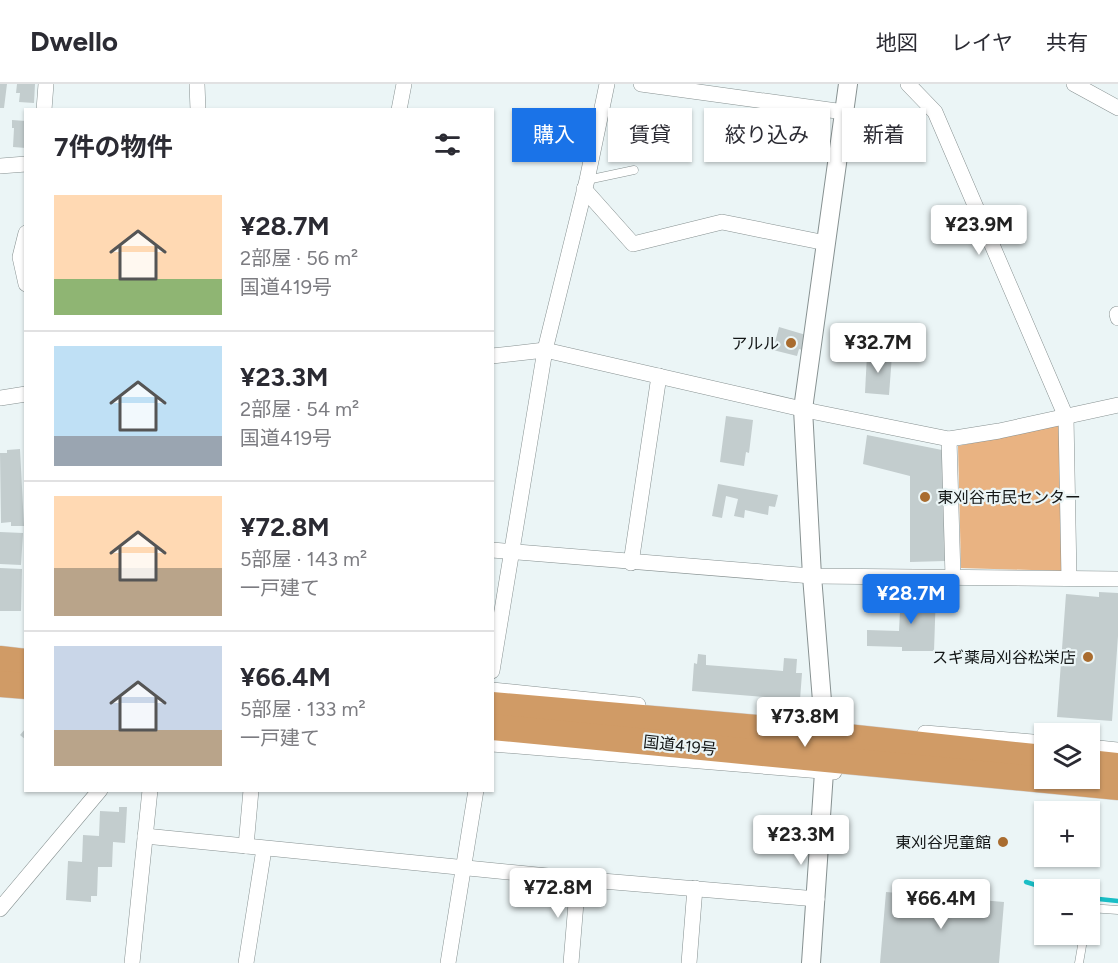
<!DOCTYPE html>
<html lang="ja">
<head>
<meta charset="utf-8">
<style>
  body { margin:0; font-family:Figtree,"Noto Sans JP",sans-serif; background:#f2f2f3; color:#2b2b33; height:100vh; display:flex; flex-direction:column; font-size:22px; white-space:nowrap }
  * { box-sizing:border-box; margin:0 }
  p { font-size:20px; color:#7c7c81 }
  .icon { flex:none; width:33px; height:33px; fill:none; stroke:currentColor; stroke-width:2; stroke-linecap:round; stroke-linejoin:round }
  .map { position:relative; flex:1; overflow:hidden }
  .drawer { position:absolute; left:24px; top:24px; width:470px; height:684px; display:flex; flex-direction:column; background:#fff; border-radius:0px; box-shadow:0 2px 4px #0004 }
  .drawer>* { flex:none }
  .hud { position:absolute; left:512px; top:24px; width:516px; height:54px; display:flex; gap:12px }
  .controls { position:absolute; left:1034px; top:639px; display:grid; gap:12px }
  .controls a { display:grid; place-items:center; width:66px; height:66px; border-radius:0px; background:#fff; box-shadow:0 2px 4px #0004; font-size:30px }
  .price { position:absolute; translate:-50% -51px; padding:0 14px; border-radius:6px; background:#fff; color:#222; font-size:20px; line-height:39px; filter:drop-shadow(0 2px 3px #0008) }
  .price::after { content:''; position:absolute; left:50%; top:36px; width:18px; height:14px; margin-left:-9px; background:inherit; clip-path:polygon(0 0,100% 0,50% 100%) }
  .price.selected { background:#1a73e8; color:#fff }
  ul { padding:0; list-style:none }
  li { display:flex; align-items:center; gap:18px; height:150px; padding:0 30px }
  li+li { border-top:2px solid #e1e1e2 }
  li span { display:grid; place-items:center; flex:none; width:168px; height:120px; border-radius:0px; color:#555 }
  li>.icon { margin-inline-start:auto }
  span .icon { width:72px; height:72px; fill:#fffc; stroke-width:1 }
  li b { font-size:26px }
  h2 { display:flex; justify-content:space-between; align-items:center; height:72px; padding:0 30px; font-size:26px }
  .chip { padding:0 21px; border-radius:0px; background:#fff; box-shadow:0 2px 4px #0004; font-size:21px; line-height:54px }
  .chip.selected { background:#1a73e8; color:#fff }
  header { display:flex; align-items:center; gap:36px; box-sizing:border-box; height:84px; padding:0 30px; background:#fff; border-bottom:2px solid #e1e1e2 }
  header strong { font-size:28px }
  nav { display:flex; gap:33px; margin-inline-start:auto; font-size:21px }
  .map>svg:first-child { display:block }
  .green { fill:#e9b382 }
  .lines { fill:none; stroke-linecap:round; stroke-linejoin:round }
  .stream { stroke:#1abec6; stroke-width:4.5 }
  .building { fill:#c3cdce }
  .service-casing { stroke:#879191; stroke-width:9 }
  .minor-casing { stroke:#879191; stroke-width:16 }
  .tertiary-casing { stroke:#879191; stroke-width:20 }
  .trunk-casing { stroke:#d0d0d0; stroke-width:27 }
  .service { stroke:#fff; stroke-width:8 }
  .minor { stroke:#fff; stroke-width:15 }
  .tertiary { stroke:#fff; stroke-width:18 }
  .trunk { stroke:#d09b66; stroke-width:26 }
  .poi-dot { fill:#a96c2f; stroke:#ebf5f6; stroke-width:2 }
  .labels { text-anchor:middle; stroke-width:4.5; stroke-linejoin:round; paint-order:stroke }
  .poi-label { font-size:16px; fill:#131616; stroke:#ebf5f6; text-anchor:end }
  .street-label { font-size:16px; fill:#131616; stroke:#ebf5f6 }
</style>
</head>
<body>
<header>
<strong>Dwello</strong>
<nav><a>地図</a><a>レイヤ</a><a>共有</a></nav>
</header>
<div class="map">
<svg width="1118" height="879" viewBox="0 0 1118 879">
  <rect width="100%" height="100%" fill="#ebf5f6"/>
  <path class="green" d="M1059 341 1063 487 961 484 958 362Z"/>
  <g class="lines">
    <g class="stream">
      <path d="M1026 798 1052 806"/>
      <path d="M1089 814 1118 817"/>
    </g>
  </g>
  <g class="building">
    <path d="M0 0H7L4 24H0Z"/>
    <path d="M17 0H35L34 19 19 18 20 9H16Z"/>
    <path d="M12 36 26 37V64L13 63 14 44H12Z"/>
    <path d="M779 243 806 251 802 266 799 265 797 272 773 266Z"/>
    <path d="M867 270 892 271 889 311 865 309Z"/>
    <path d="M726 332 753 336 749 369 746 368 744 382 720 378Z"/>
    <path d="M867 351 942 366 945 477 910 478V392L863 380Z"/>
    <path d="M20 365 24 442H11V438L1 439 0 369H7V366Z"/>
    <path d="M718 400 778 411 775 423 769 422 768 431 745 426 744 434 734 432 738 415 726 412 722 434 712 432Z"/>
    <path d="M0 448 23 449 21 481 0 480Z"/>
    <path d="M0 484 22 485 21 527H0Z"/>
    <path d="M901 507 936 508 934 567H902V563L867 562V546L899 547Z"/>
    <path d="M1099 508 1118 509V552L1112 637 1057 633 1066 510 1099 513Z"/>
    <path d="M698 570 706 571V581L783 587 784 574 797 575 796 589H802L800 616 692 607 694 579 697 580Z"/>
    <path d="M26 644V656L20 651Z"/>
    <path d="M119 723H127L125 759 113 758 112 783H98L97 812H91V818L66 816 68 777 82 778 83 751 99 752 100 727 119 728Z"/>
    <path d="M886 808 1004 818 999 879H880Z"/>
  </g>
  <g class="lines">
    <g class="service-casing">
      <g id="service">
        <path d="M587 96 634 86"/>
        <path d="M1089 824 1118 826"/>
        <path d="M1079 879 1084 850"/>
      </g>
    </g>
    <g class="minor-casing">
      <g id="minor">
        <path d="M197 0 198 26"/>
        <path d="M641 0 844 28"/>
        <path d="M908 0 935 28 1066 333 1069 494"/>
        <path d="M1074 0 1118 24"/>
        <path d="M44 26 46 0"/>
        <path d="M399 26 404 0"/>
        <path d="M0 82 26 80"/>
        <path d="M584 105 633 160 722 138 826 159"/>
        <path d="M26 149 20 173 26 200"/>
        <path d="M1117 230 1118 234"/>
        <path d="M492 272 545 266 815 328 949 355 999 347 1118 321"/>
        <path d="M0 314 26 310"/>
        <path d="M949 355 953 493"/>
        <path d="M492 466 812 492 1118 495"/>
        <path d="M631 479 659 292"/>
        <path d="M492 587 545 266 587 96 607 0"/>
        <path d="M492 606 638 621"/>
        <path d="M925 649 1044 659"/>
        <path d="M492 660 834 688"/>
        <path d="M1089 663 1118 666"/>
        <path d="M145 752 578 795 817 815"/>
        <path d="M246 762 251 706"/>
        <path d="M0 825 100 706"/>
        <path d="M132 879 150 706"/>
        <path d="M246 879 264 765"/>
        <path d="M448 879 476 706"/>
        <path d="M571 879 578 795"/>
        <path d="M689 879 695 804"/>
      </g>
    </g>
    <g class="tertiary-casing">
      <path id="tertiary" d="M811 879 824 688 822 617 812 492 803 325 848 0"/>
    </g>
    <g class="trunk-casing">
      <g id="trunk">
        <path d="M0 575 26 578"/>
        <path d="M0 600 26 602"/>
        <path d="M492 621 782 646 1044 674"/>
        <path d="M492 643 1118 703"/>
        <path d="M1089 679 1118 682"/>
      </g>
    </g>
    <use href="#service" class="service"/>
    <use href="#minor" class="minor"/>
    <use href="#tertiary" class="tertiary"/>
    <use href="#trunk" class="trunk"/>
  </g>
  <g class="poi-dot">
    <circle cx="791" cy="259" r="6"/>
    <circle cx="925" cy="413" r="6"/>
    <circle cx="1088" cy="573" r="6"/>
    <circle cx="1003" cy="758" r="6"/>
  </g>
  <g class="labels">
    <g class="poi-label">
      <text x="779" y="265">アルル</text>
      <text x="937" y="419" text-anchor="start">東刈谷市民センター</text>
      <text x="1076" y="579">スギ薬局刈谷松栄店</text>
      <text x="991" y="764">東刈谷児童館</text>
    </g>
    <g class="street-label">
      <text transform="translate(680 661) rotate(6)" y="6">国道419号</text>
    </g>
  </g>
</svg>
<div class="controls">
<a><svg class="icon" aria-label="layers" viewBox="0 0 24 24"><path d="M12 4l9 5-9 5-9-5zM3 14l9 5 9-5"/></svg></a>
<a>+</a>
<a>−</a>
</div>
<b class="price" style="left:979px;top:172px">¥23.9M</b>
<b class="price" style="left:878px;top:290px">¥32.7M</b>
<b class="price selected" style="left:911px;top:541px">¥28.7M</b>
<b class="price" style="left:805px;top:664px">¥73.8M</b>
<b class="price" style="left:801px;top:782px">¥23.3M</b>
<b class="price" style="left:558px;top:835px">¥72.8M</b>
<b class="price" style="left:941px;top:846px">¥66.4M</b>
<div class="hud">
<a class="chip selected">購入</a>
<a class="chip">賃貸</a>
<a class="chip">絞り込み</a>
<a class="chip">新着</a>
</div>
<section class="drawer">
<h2>7件の物件<svg class="icon" aria-label="filters" viewBox="0 0 24 24"><path d="M4 7h16M4 17h16"/><circle cx="9" cy="7" r="2"/><circle cx="15" cy="17" r="2"/></svg></h2>
<ul>
<li><span style="background:linear-gradient(#ffd9b3 70%,#8fb573 0)"><svg class="icon" aria-label="home" viewBox="0 0 24 24"><path d="M3 11l9-7 9 7M6 9v11h12V9"/></svg></span><div><b>¥28.7M</b><p>2部屋 · 56 m²</p><p>国道419号</p></div></li>
<li><span style="background:linear-gradient(#bfe0f5 75%,#9aa5b1 0)"><svg class="icon" aria-label="home" viewBox="0 0 24 24"><path d="M3 11l9-7 9 7M6 9v11h12V9"/></svg></span><div><b>¥23.3M</b><p>2部屋 · 54 m²</p><p>国道419号</p></div></li>
<li><span style="background:linear-gradient(#ffd9b3 60%,#b9a48a 0)"><svg class="icon" aria-label="home" viewBox="0 0 24 24"><path d="M3 11l9-7 9 7M6 9v11h12V9"/></svg></span><div><b>¥72.8M</b><p>5部屋 · 143 m²</p><p>一戸建て</p></div></li>
<li><span style="background:linear-gradient(#c9d6e8 70%,#b9a48a 0)"><svg class="icon" aria-label="home" viewBox="0 0 24 24"><path d="M3 11l9-7 9 7M6 9v11h12V9"/></svg></span><div><b>¥66.4M</b><p>5部屋 · 133 m²</p><p>一戸建て</p></div></li>
</ul>
</section>
</div>
</body>
</html>
